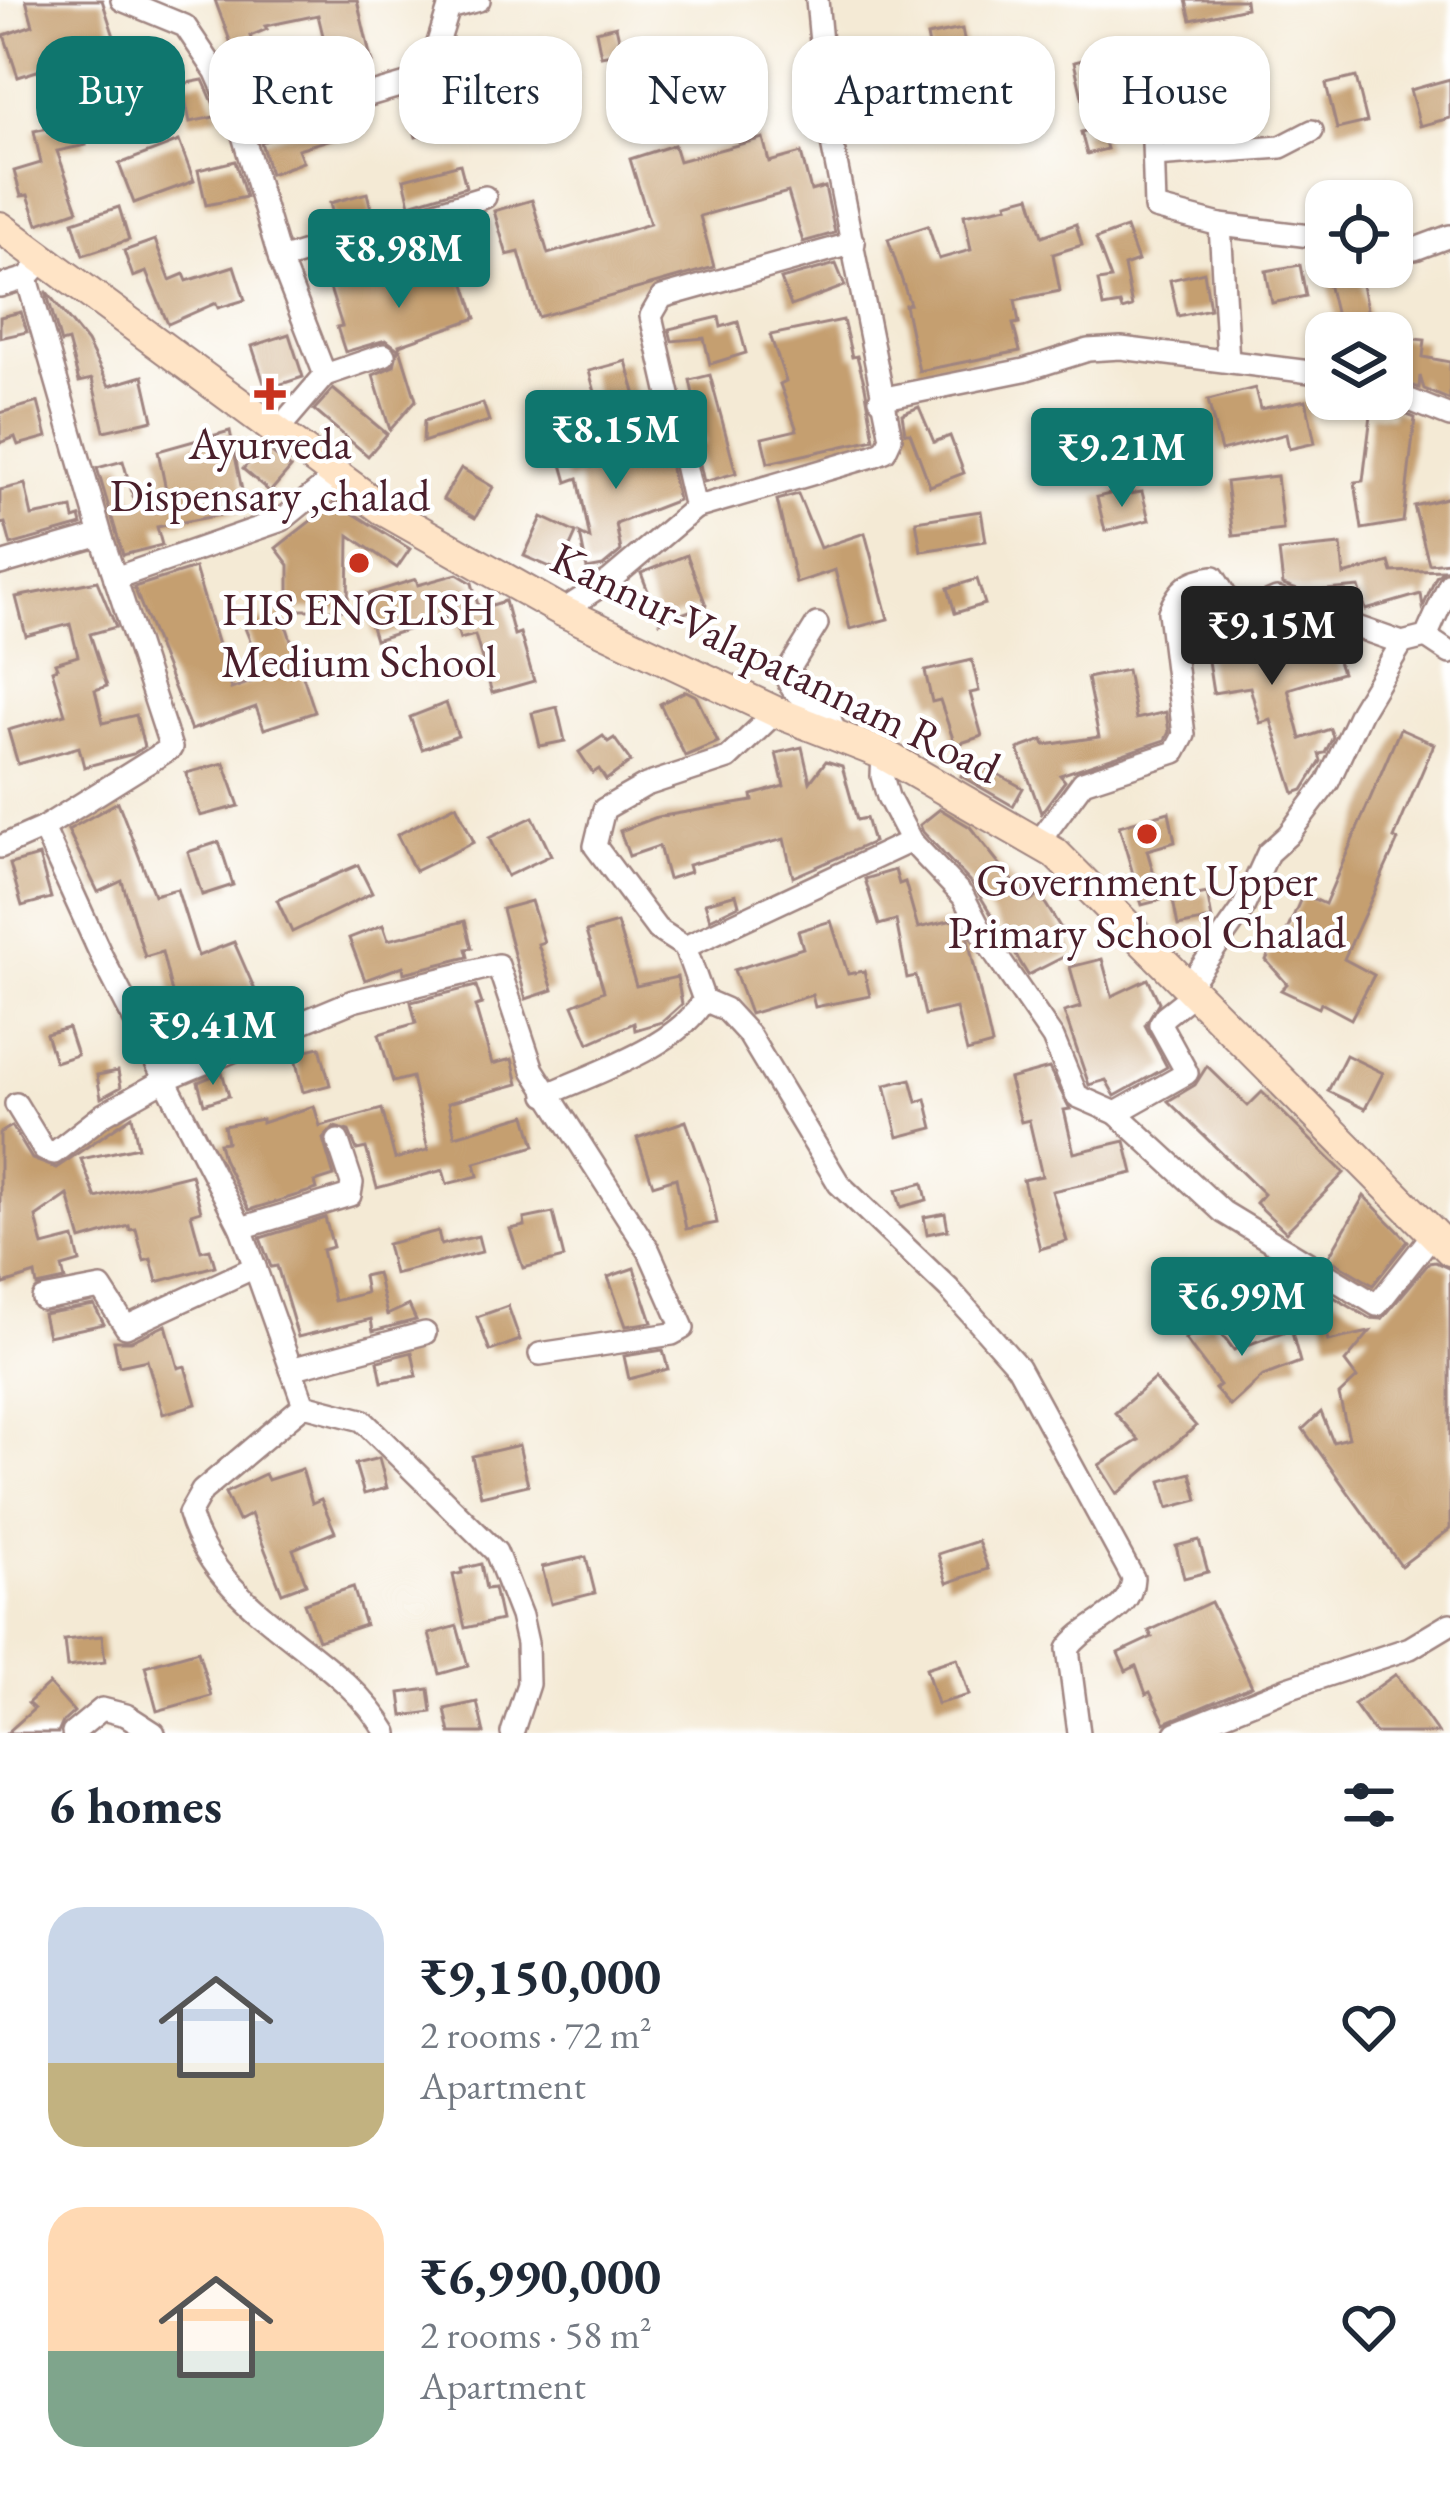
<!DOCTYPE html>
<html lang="en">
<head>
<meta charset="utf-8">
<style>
  body { margin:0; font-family:"EB Garamond",serif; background:#f6f6f7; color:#1f2937; height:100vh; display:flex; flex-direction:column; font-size:45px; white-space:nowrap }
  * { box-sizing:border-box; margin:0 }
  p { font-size:39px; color:#747a83 }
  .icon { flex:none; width:66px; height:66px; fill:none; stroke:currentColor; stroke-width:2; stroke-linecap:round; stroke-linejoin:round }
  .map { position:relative; height:1733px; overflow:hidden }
  .drawer { display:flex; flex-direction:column; background:#fff; flex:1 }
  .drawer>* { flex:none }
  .banner { position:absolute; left:36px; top:36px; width:1380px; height:108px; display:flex; gap:24px }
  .buttons { position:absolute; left:1305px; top:180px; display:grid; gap:24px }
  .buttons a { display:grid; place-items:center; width:108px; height:108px; border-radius:24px; background:#fff; box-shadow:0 3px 9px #0004; font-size:60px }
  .price { position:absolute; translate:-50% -102px; padding:0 27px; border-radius:12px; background:#0f766e; color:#fff; font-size:39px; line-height:78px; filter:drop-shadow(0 3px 6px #0008) }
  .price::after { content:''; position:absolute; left:50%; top:72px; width:36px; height:27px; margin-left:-18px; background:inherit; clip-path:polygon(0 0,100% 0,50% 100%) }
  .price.active { background:#222; color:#fff }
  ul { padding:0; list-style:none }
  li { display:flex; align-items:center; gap:36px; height:300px; padding:0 48px }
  li span { display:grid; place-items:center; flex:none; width:336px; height:240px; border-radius:36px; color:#555 }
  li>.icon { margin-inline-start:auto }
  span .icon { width:144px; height:144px; fill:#fffc; stroke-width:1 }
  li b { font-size:51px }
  h2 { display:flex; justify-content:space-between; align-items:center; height:144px; padding:0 48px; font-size:51px }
  .tag { padding:0 42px; border-radius:36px; background:#fff; box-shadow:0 3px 9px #0004; font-size:42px; line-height:108px }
  .tag.active { background:#0f766e; color:#fff }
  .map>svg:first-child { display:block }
  .building { fill:#c59f70 }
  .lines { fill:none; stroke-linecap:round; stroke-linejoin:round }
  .minor-casing { stroke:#9f8480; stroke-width:26 }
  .secondary-casing { stroke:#9f8480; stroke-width:34 }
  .minor { stroke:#fff; stroke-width:21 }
  .secondary { stroke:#ffe4c6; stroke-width:30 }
  .poi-dot { fill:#c8321e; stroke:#fff; stroke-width:4.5 }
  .labels { text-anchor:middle; stroke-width:9; stroke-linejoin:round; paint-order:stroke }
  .poi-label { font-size:45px; fill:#4a1f2b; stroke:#fff }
  .street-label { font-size:45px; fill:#4a1f2b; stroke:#fff }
</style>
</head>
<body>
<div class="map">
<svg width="1450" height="1733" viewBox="0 0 1450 1733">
  <rect width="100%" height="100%" fill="#fff"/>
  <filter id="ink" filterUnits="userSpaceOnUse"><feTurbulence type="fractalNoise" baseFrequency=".00833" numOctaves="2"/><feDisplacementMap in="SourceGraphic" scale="24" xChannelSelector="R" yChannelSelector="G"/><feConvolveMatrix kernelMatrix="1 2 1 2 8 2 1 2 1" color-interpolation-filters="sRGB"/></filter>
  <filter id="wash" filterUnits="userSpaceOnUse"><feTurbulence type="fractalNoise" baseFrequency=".004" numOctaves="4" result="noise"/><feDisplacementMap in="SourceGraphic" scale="48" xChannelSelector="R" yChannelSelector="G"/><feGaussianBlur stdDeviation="2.7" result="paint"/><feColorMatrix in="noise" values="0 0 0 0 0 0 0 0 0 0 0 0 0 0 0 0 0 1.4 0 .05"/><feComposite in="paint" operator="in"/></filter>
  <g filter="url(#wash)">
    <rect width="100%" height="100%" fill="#f4ead5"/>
    <g id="blocks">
      <g class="building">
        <path d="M26 0H102L129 82 170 71 178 101 85 131 65 62 18 77 4 35 33 25Z"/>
        <path d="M215 0H357L372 63 332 73 318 15 265 26 267 29 250 36 268 82 241 92 227 60 236 57Z"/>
        <path d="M1186 0H1245L1246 8 1191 20Z"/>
        <path d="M616 26 622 52 601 56 596 31Z"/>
        <path d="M962 29 967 55 932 62 927 36Z"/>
        <path d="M1115 52 1125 90 1083 101 1074 62Z"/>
        <path d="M884 57 891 90 901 87 907 112 874 120 865 84 858 85 853 64Z"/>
        <path d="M1356 77 1367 122 1337 129 1326 84Z"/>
        <path d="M1450 79V118L1420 126 1410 90Z"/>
        <path d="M203 80 219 116 190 122 182 84Z"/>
        <path d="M440 85 451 128 416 137 406 100 431 92Z"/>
        <path d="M945 95 950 118 922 124 917 101Z"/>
        <path d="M347 117 352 133 298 149 303 162 270 174 261 142Z"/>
        <path d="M81 121 86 145 57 151 78 210 38 224 28 195 21 196 14 171 41 163 34 131Z"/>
        <path d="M1101 127 1107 149 1087 154 1081 132Z"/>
        <path d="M763 138 769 162 801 153 811 191 825 187 835 233 803 242 788 192 700 216 714 267 538 317 519 252 507 255 494 211 532 200 548 254 650 224 630 159 674 145 679 161Z"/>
        <path d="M179 141 194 181 134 203 119 164Z"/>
        <path d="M235 161 246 197 206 205 198 170Z"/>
        <path d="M460 164 466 187 410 204 404 179Z"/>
        <path d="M367 193 373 216 336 227 330 203Z"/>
        <path d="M1030 196 1042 236 1076 224 1082 245 1053 254 1060 291 1015 300 1019 323 1013 324 1020 351 919 371 905 305 910 304 888 239 928 226 939 259 971 250 964 215 1008 206 1007 202Z"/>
        <path d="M119 207 129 240 83 255 73 222Z"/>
        <path d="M1126 228 1138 261 1124 266 1132 307 1122 310 1120 304 1103 307 1098 281 1111 279 1096 239Z"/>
        <path d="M438 238 447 276 461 272 476 318 399 345 416 400 390 430 373 375 394 366 398 349 386 340 345 352 337 327 342 326 327 279 395 256 393 249Z"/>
        <path d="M155 240 170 280 184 274 187 281 234 266 245 300 218 308 216 303 168 324 146 272 133 277 124 251Z"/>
        <path d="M836 264 845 286 791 306 781 279Z"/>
        <path d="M1300 265 1306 296 1272 303 1266 271Z"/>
        <path d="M1204 272 1210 309 1178 316 1170 280Z"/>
        <path d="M1360 276 1369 319 1338 325 1328 283Z"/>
        <path d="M46 291 87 342 109 386 143 376 153 420 104 431 92 379 79 382 68 341 61 343Z"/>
        <path d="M21 312 27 332 0 338V317Z"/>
        <path d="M719 317 721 327 738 322 746 353 710 364 704 338 672 341 669 329Z"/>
        <path d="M843 320 852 357 857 356 865 386 874 439 768 463 762 438 797 430 780 384 786 381 770 335Z"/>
        <path d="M289 334 303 377 266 389 252 346Z"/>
        <path d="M1394 337 1425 340 1423 357 1450 362V400L1424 389 1420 376 1419 388 1392 378Z"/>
        <path d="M626 361 637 399 600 410 589 371Z"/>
        <path d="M710 375 736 473 704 482 696 446 704 444 690 380Z"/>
        <path d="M1255 388 1260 409 1306 400 1315 443 1289 449 1286 434 1221 451 1208 400Z"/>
        <path d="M333 389 387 434 368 456 314 410Z"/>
        <path d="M38 402 47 437 18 445 15 437 0 443V413Z"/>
        <path d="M483 403 489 421 423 442 424 421Z"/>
        <path d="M919 407 934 442 950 436 964 473 930 486 910 433H905L902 414Z"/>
        <path d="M1392 409 1415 418 1403 522 1362 529 1355 482 1363 481 1371 415 1392 417Z"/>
        <path d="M230 431 246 510 157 527 162 545 123 555 97 468 123 461 135 503 167 495 158 451Z"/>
        <path d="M583 435 592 467 664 439 678 500 616 524 621 551 603 566 587 569 580 534 590 539 578 478 567 482 556 443Z"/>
        <path d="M263 446 291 468 270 492 243 469Z"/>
        <path d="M461 468 493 487 475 518 443 499Z"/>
        <path d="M1277 476 1283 530 1233 536 1226 482Z"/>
        <path d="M25 484 32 516 72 508 74 519 80 517 82 525 11 545 5 523 0 524V490Z"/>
        <path d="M1122 491 1123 495 1142 492 1149 520 1105 531 1097 497Z"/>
        <path d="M798 494 820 548 865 533 888 619 850 629 835 570 796 583 777 500Z"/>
        <path d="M1450 497V562L1429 564 1414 506Z"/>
        <path d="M335 502 410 549 397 568 349 535 348 610H289V565L276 548Z"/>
        <path d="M981 511 986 541 921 551 916 521Z"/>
        <path d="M542 517 576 533 559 571 524 556Z"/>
        <path d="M1341 545 1344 575 1389 562 1392 572 1444 570 1436 577 1423 607 1421 594 1366 610 1359 587 1303 592 1283 585 1279 551Z"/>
        <path d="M687 555 706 605 660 622 641 573Z"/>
        <path d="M195 568 231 689 265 677 245 628 282 613 315 712 264 729 256 707 191 730 134 587Z"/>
        <path d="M457 574 472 583 479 609 505 601 514 635 520 633 534 681 492 693 475 635 460 639 453 615 375 640 362 596 416 579 418 585Z"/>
        <path d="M977 579 985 604 955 613 948 588Z"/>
        <path d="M97 581 116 627 90 634 107 686 95 690 103 723 136 715 144 747 133 754 84 767 79 747 18 764 8 730 65 714 52 670 57 668 55 663 78 656 70 624 26 636 16 597Z"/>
        <path d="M1222 619 1229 628 1238 631 1264 621 1270 663 1332 644 1342 673 1288 689 1301 739 1330 729 1333 737 1325 753 1319 754 1321 761 1303 790 1294 793 1271 720 1260 723 1250 687 1213 693 1202 622Z"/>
        <path d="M972 660 979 691 970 693 982 736 955 745 940 700 932 702 925 671Z"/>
        <path d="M1127 670 1136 719 1166 712 1169 732 1165 740 1060 775 1065 781 1041 813 1018 749 1043 740 1045 745 1099 737 1087 678Z"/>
        <path d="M686 691 696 696 718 742 685 756 660 704Z"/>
        <path d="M446 703 458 736 422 749 410 717Z"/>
        <path d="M557 707 565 741 540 746 532 713Z"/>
        <path d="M1400 729 1434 744 1394 838 1398 840 1344 959 1374 975 1351 1019 1321 1003 1319 1008 1281 990 1287 984 1266 960 1275 941 1281 944 1303 894 1325 904Z"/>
        <path d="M603 736 608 742 614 738 631 762 606 780 599 769 593 773 579 752Z"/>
        <path d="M802 747 810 782 826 761 842 766 857 820 866 818 873 842 793 877 784 839 688 865 690 872 668 879 659 846 629 856 620 831 657 817 753 801 752 795 784 786 776 753Z"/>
        <path d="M970 759 1023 788 1013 806 961 776Z"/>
        <path d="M224 763 239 806 200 816 186 773Z"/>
        <path d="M118 802 154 895 177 889 198 956 234 942 255 990 177 1013 162 952 145 957 122 881 98 892 68 830Z"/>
        <path d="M456 805 474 842 415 871 397 835Z"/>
        <path d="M940 809 970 827 1029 901 1040 895 1075 951 1028 975 974 886 923 832 920 825Z"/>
        <path d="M1169 812 1175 842 1147 850 1161 900 1142 905 1119 826Z"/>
        <path d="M533 817 551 855 507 876 489 838Z"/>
        <path d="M219 842 233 885 202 895 188 852Z"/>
        <path d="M39 856 51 898 22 906 10 864Z"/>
        <path d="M358 865 372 893 292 932 277 900Z"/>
        <path d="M895 870 899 884 905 882 918 928 958 919 968 939 992 1045 967 1052 956 1008 925 1015 916 976 907 978 896 920 879 925 865 879Z"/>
        <path d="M1207 893 1212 919 1178 926 1173 900Z"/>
        <path d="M736 894 739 905 710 919 705 903Z"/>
        <path d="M531 901 544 942 538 944 553 990 526 999 502 909Z"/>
        <path d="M465 921 472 948 466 949 468 957 404 973 403 966 365 980 349 938 383 925 388 940Z"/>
        <path d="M831 921 848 974 864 971 870 996 815 1007 812 995 750 1014 734 970 803 948 798 931Z"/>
        <path d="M617 923 636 986 677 977 682 1004 662 1022 635 1030 634 1023 589 1043 573 1005 604 991 586 932Z"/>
        <path d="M1102 959 1112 996 1148 979 1159 1002 1145 1025 1167 1067 1115 1096 1106 1080 1089 1085 1064 1012 1081 1007 1070 967Z"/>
        <path d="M476 986 482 1004 475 1006 492 1064 512 1059 518 1084 448 1103 455 1136 526 1115 535 1146 475 1163 478 1176 447 1184 443 1170 377 1188 366 1148 357 1150 349 1131 334 1127 323 1139 334 1176 315 1182 317 1189 249 1210 223 1159 219 1143 227 1142 224 1126 262 1119V1123L314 1106 320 1126 382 1109 395 1159 428 1150 412 1077 393 1082 379 1034 416 1023 411 1002Z"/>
        <path d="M68 1028 77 1055 55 1062 46 1034Z"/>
        <path d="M320 1047 330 1085 303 1092 294 1053Z"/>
        <path d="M1346 1055 1383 1073 1365 1109 1328 1091Z"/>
        <path d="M1207 1066 1248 1106 1262 1092 1344 1173 1286 1232 1256 1203 1264 1194 1168 1101 1195 1085Z"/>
        <path d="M1049 1068 1070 1109 1064 1110 1074 1153 1125 1141 1133 1173 1052 1191 1067 1241 1040 1249 1023 1180 1042 1176 1029 1120 1021 1122 1009 1079Z"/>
        <path d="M118 1071 121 1087 101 1098 97 1075Z"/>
        <path d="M222 1072 229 1096 204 1104 198 1082Z"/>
        <path d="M911 1079 917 1102 926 1099 933 1128 898 1137 885 1085Z"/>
        <path d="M132 1116 138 1147 81 1159 96 1198 191 1174 201 1211 191 1214 201 1251 210 1249 215 1266 157 1282 151 1259 144 1261 136 1229 130 1230 129 1226 81 1240 68 1195 36 1217 43 1246 74 1238 80 1262 62 1267 65 1280 37 1286 35 1274 4 1284 0 1272V1133L12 1126 32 1159 56 1168Z"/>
        <path d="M686 1121 709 1185 717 1223 686 1229 676 1178 653 1185 637 1138Z"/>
        <path d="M923 1183 927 1200 901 1207 896 1190Z"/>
        <path d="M1364 1196 1408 1241 1373 1285 1328 1258Z"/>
        <path d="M553 1213 564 1258 523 1268 510 1229 525 1226 524 1219Z"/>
        <path d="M945 1213 948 1230 927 1234 924 1217Z"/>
        <path d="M325 1218 333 1247 322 1250 334 1301 366 1293 363 1276 377 1273 387 1315 409 1305 416 1320 373 1331 371 1319 298 1337 277 1266 271 1267 260 1238Z"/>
        <path d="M438 1231 441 1245 478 1236 482 1252 394 1274 387 1244Z"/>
        <path d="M1435 1262 1450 1269V1529L1401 1566 1303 1429 1321 1412 1333 1442 1349 1438 1339 1395 1357 1378 1345 1362 1370 1332 1328 1341 1319 1298 1332 1296 1369 1318 1382 1319 1429 1263Z"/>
        <path d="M634 1268 652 1322 626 1326 608 1277Z"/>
        <path d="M94 1305 104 1324 48 1336 43 1314Z"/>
        <path d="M508 1306 520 1340 490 1351 477 1317Z"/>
        <path d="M1211 1320 1234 1350 1291 1329 1300 1362 1263 1376 1230 1406 1215 1389 1220 1385 1185 1339Z"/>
        <path d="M166 1325 178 1368 185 1366 196 1404 163 1414 147 1360 119 1366 114 1341H131Z"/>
        <path d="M663 1350 668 1369 629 1379 624 1356Z"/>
        <path d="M412 1352 417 1376 382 1382 378 1361Z"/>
        <path d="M1154 1379 1196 1426 1117 1494 1099 1465 1139 1440 1115 1413Z"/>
        <path d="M519 1445 528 1485 481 1496 472 1456Z"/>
        <path d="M379 1458 387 1488 364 1494 355 1464Z"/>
        <path d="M302 1469 312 1503 321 1499 335 1532 293 1549 306 1584 282 1593 251 1514 238 1521 225 1493 265 1474 268 1480Z"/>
        <path d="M1191 1473 1198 1500 1168 1508 1161 1481Z"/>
        <path d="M1199 1540 1208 1572 1184 1578 1176 1546Z"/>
        <path d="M978 1541 988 1569 947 1583 938 1554Z"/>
        <path d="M586 1557 595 1593 551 1604 542 1567Z"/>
        <path d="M481 1564 486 1589 494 1588 501 1620 465 1628 453 1575 462 1573 461 1569Z"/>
        <path d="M353 1587 365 1625 318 1640 304 1603Z"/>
        <path d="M1211 1602 1252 1686 1165 1723 1150 1692 1146 1694 1136 1666 1126 1671 1118 1653 1152 1637 1149 1631Z"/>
        <path d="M457 1626 468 1666 440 1674 429 1634Z"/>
        <path d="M102 1636 105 1662 67 1667 64 1640Z"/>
        <path d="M198 1651 211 1696 157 1711 145 1666Z"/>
        <path d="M957 1658 969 1695 937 1704 926 1668Z"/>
        <path d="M1396 1674 1438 1733H1375L1354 1704Z"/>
        <path d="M49 1684 74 1712 63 1722 58 1733H7L34 1709 28 1703Z"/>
        <path d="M429 1689 432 1712 403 1716 400 1693Z"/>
        <path d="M477 1702 484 1733H450L445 1709Z"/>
      </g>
    </g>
  </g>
  <g filter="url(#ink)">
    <use href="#blocks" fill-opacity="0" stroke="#9f8480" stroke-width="3"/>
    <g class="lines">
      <g class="minor-casing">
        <g id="minor">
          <path d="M122 0 185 26 216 72 242 132 280 260 325 375 384 355"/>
          <path d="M1151 76 1155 208 1220 225 1228 361"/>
          <path d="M242 132 427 78 449 8 479 0"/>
          <path d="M1154 156 1281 147 1312 131"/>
          <path d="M1220 225 1326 238"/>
          <path d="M1392 246 1415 249 1450 236"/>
          <path d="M280 260 485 197"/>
          <path d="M27 278 101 535 171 748 43 828 102 957 241 1228 304 1405 202 1491 189 1514C220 1617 336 1647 387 1733"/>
          <path d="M0 286 27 278 35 269"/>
          <path d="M1392 393 1450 416"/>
          <path d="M880 399 1024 370 1088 350 1121 348 1326 374"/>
          <path d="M276 432 325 375"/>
          <path d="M695 508 651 316 662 297 854 243"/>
          <path d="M0 564 101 535"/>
          <path d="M115 578 282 520 336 476"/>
          <path d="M562 611 610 580 695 508 873 456 885 451 891 438 829 128 817 0"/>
          <path d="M817 624 786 674C790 696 806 698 825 704L836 735"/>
          <path d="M1426 637 1450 653"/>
          <path d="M883 754 882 776 888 797 911 841 963 896 987 942 1053 1038 1077 1096 1116 1113 1187 1073 1160 1024 1165 1016 1193 994"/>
          <path d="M1038 843 1083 782 1175 752 1184 735 1169 612C1179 589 1189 580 1214 577L1238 616 1277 599 1402 643 1426 637 1450 583"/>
          <path d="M0 847 43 828"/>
          <path d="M685 947 911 841"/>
          <path d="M1187 988 1242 910 1268 853 1288 835 1328 782 1361 711 1402 643"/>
          <path d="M704 1000 725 1009 749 1035 839 1184 949 1289 1018 1367 1133 1578C1132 1614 1087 1621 1068 1649L1079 1733"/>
          <path d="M546 1095C594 1073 677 1047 704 1000L685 947 657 929 595 846 604 809 646 785 728 758 776 712"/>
          <path d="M16 1104 44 1150 54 1153 104 1114 166 1079 353 1001 498 965 533 1070 649 1251 683 1328 672 1334 540 1354"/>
          <path d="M1116 1113 1223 1212 1377 1305 1433 1234"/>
          <path d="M241 1228 350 1195 352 1183 338 1141"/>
          <path d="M43 1299 101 1288 126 1327 255 1267"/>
          <path d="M291 1369 425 1333"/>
          <path d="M304 1405 362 1420 496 1552 521 1616 527 1643 528 1684 512 1733"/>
          <path d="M73 1733 102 1709 126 1715 154 1733"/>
          <path d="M1176 1733 1288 1688 1410 1648 1450 1624"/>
        </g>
      </g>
      <g class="secondary-casing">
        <path id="secondary" d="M0 227 385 511 562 611 776 712 883 754 1055 853 1450 1250"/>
      </g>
      <use href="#minor" class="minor"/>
      <use href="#secondary" class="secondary"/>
    </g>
  </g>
  <g class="poi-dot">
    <path d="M264 376h12v12h12v12h-12v12h-12v-12h-12v-12h12z"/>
    <circle cx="359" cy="563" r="12"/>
    <circle cx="1147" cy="834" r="12"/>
  </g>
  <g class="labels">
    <g class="poi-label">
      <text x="270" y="459">Ayurveda<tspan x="270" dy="52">Dispensary ,chalad</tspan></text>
      <text x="359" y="625">HIS ENGLISH<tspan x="359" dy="52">Medium School</tspan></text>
      <text x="1147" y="896">Government Upper<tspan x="1147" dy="52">Primary School Chalad</tspan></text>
    </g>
    <g class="street-label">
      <text transform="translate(776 662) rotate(26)" y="16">Kannur-Valapatannam Road</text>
    </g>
  </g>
</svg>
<div class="buttons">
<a><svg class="icon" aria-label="locate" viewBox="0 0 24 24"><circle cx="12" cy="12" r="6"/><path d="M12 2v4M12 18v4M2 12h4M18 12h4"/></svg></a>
<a><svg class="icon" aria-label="layers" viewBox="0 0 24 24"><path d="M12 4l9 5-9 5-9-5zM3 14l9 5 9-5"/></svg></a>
</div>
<b class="price" style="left:399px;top:311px">₹8.98M</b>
<b class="price" style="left:616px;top:492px">₹8.15M</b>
<b class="price" style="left:1122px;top:510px">₹9.21M</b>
<b class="price active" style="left:1272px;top:688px">₹9.15M</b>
<b class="price" style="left:213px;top:1088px">₹9.41M</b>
<b class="price" style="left:1242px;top:1359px">₹6.99M</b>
<div class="banner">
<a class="tag active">Buy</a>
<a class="tag">Rent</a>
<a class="tag">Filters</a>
<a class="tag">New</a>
<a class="tag">Apartment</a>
<a class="tag">House</a>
</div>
</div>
<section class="drawer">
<h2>6 homes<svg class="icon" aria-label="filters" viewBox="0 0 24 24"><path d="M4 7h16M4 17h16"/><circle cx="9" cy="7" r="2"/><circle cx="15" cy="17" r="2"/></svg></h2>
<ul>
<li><span style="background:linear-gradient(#c9d6e8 65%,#c2b280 0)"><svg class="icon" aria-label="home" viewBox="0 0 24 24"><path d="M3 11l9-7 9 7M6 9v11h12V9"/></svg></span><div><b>₹9,150,000</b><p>2 rooms · 72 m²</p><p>Apartment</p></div><svg class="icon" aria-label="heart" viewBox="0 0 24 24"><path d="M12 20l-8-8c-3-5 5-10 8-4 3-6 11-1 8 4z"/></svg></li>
<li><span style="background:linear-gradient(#ffd9b3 60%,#7fa58c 0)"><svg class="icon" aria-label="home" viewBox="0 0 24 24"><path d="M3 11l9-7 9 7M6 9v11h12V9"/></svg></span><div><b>₹6,990,000</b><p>2 rooms · 58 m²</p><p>Apartment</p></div><svg class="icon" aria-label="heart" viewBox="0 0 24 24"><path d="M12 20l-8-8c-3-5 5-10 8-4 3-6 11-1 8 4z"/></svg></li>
</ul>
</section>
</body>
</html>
